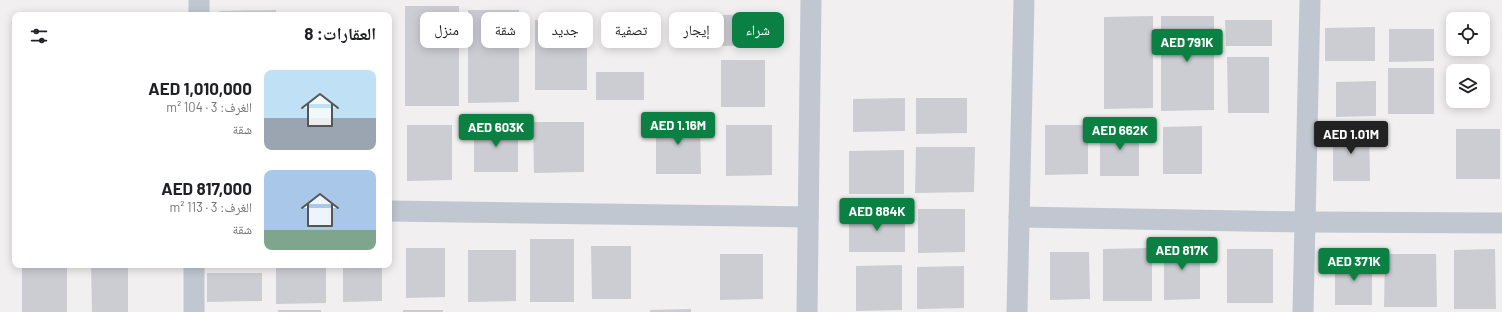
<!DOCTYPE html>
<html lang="ar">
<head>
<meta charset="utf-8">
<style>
  body { margin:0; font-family:Barlow,"Noto Naskh Arabic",sans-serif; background:#f2f2f2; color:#202124; direction:rtl; height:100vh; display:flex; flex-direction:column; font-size:15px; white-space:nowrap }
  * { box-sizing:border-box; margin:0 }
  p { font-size:13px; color:#757577 }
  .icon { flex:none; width:22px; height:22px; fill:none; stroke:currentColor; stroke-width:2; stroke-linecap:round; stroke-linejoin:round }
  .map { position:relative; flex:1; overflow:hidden; direction:ltr }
  .panel { position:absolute; left:12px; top:12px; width:380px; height:256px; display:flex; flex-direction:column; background:#fff; border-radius:8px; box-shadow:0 2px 10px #0003; direction:rtl }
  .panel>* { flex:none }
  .guide { position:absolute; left:404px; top:12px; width:380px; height:36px; direction:rtl; display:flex; gap:8px }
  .controls { position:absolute; left:1446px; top:12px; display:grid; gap:8px }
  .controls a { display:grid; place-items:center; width:44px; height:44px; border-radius:8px; background:#fff; box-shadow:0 2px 10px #0003; font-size:20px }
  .price { position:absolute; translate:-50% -34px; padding:0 9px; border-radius:4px; background:#0b8043; color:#fff; font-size:13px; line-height:26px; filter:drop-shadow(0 1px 2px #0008) }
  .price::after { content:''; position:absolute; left:50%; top:24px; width:12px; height:9px; margin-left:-6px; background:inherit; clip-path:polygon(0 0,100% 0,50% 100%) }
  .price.active { background:#222; color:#fff }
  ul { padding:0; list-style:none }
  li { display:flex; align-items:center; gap:12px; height:100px; padding:0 16px }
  li span { display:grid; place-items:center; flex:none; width:112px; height:80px; border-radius:8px; color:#555 }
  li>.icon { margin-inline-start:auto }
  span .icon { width:48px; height:48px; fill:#fffc; stroke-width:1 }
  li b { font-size:17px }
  h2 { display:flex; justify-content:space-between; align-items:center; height:48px; padding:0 16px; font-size:17px }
  .tag { padding:0 14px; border-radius:8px; background:#fff; box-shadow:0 2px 10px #0003; font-size:14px; line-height:36px }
  .tag.active { background:#0b8043; color:#fff }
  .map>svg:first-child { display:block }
  .building { fill:#cccdd3 }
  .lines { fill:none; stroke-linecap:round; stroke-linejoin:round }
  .minor { stroke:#c0c7d1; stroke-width:21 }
</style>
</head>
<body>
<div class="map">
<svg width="1502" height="312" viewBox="0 0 1502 312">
  <rect width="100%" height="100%" fill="#f1efef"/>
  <g class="building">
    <rect x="405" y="6" width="54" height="100"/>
    <path d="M276 10V15H219V11Z"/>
    <path d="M468 10H519V102L468 103Z"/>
    <path d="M774 14V45L717 46V15Z"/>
    <path d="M1153 16V108L1104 109V17Z"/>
    <path d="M1161 16H1214V110L1161 111Z"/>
    <rect x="535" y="20" width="52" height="70"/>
    <path d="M1225 20H1272V46H1226Z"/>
    <path d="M1375 27V61H1325V28Z"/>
    <path d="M1389 29H1434V61L1389 62Z"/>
    <path d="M1227 57H1269V113H1228Z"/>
    <rect x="721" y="60" width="44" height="47"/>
    <rect x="1388" y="68" width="46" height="46"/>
    <rect x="596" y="72" width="48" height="28"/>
    <path d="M1376 81V116L1336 117V82Z"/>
    <path d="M905 98V131L853 132V99Z"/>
    <path d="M916 98H967V133L916 134Z"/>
    <path d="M656 118H700L701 174H656Z"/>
    <path d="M533 122H584V172L534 173Z"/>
    <rect x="474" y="124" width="44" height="48"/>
    <path d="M407 125H452V180L407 181Z"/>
    <path d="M726 125H772V175L726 176Z"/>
    <path d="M1045 125H1088V174L1045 175Z"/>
    <rect x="1100" y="126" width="39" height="50"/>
    <path d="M1202 126V174H1163V127Z"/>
    <path d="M1333 129H1369L1370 181H1333Z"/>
    <rect x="1456" y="129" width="44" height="50"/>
    <path d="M916 147H975L974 192 915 193Z"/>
    <path d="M904 150V194H849V151Z"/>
    <path d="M918 209H965V252L918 253Z"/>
    <rect x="849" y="212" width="56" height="40"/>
    <rect x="530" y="239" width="44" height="63"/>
    <path d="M1200 242V299L1164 300V243Z"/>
    <path d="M591 246H631V299H592Z"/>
    <path d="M406 248H445V297L406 298Z"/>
    <path d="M1152 248V301H1103V249Z"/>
    <rect x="1227" y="249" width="46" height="54"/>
    <path d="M1495 249 1496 309H1454V250Z"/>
    <path d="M468 250H516V301L468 302Z"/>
    <path d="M1050 252H1089L1090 299 1050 300Z"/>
    <path d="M720 254H763V299L720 300Z"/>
    <path d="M1385 254H1436L1437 307H1384Z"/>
    <rect x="1335" y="258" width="37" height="47"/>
    <path d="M91 265H128V312H92Z"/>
    <path d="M276 265H326V303L276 304Z"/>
    <path d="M343 265H382V301L343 302Z"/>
    <path d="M902 265V310L856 311V266Z"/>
    <path d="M67 266V312H22V267Z"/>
    <path d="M964 266V308L917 309V267Z"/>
    <path d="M207 273H262V301L207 302Z"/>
    <path d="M691 309V312H650V310Z"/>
    <rect x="278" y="310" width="43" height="2"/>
    <rect x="403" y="310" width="40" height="2"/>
  </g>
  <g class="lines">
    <g class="minor">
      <path d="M199 15V0"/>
      <path d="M389 211 808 217"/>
      <path d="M1019 217 1305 222 1502 223"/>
      <path d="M194 312V265"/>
      <path d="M807 312 811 0"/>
      <path d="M1017 312 1024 0"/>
      <path d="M1303 312 1310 0"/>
    </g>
  </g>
</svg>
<div class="controls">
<a><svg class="icon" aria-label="locate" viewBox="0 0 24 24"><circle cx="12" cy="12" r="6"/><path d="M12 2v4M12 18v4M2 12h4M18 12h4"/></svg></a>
<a><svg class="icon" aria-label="layers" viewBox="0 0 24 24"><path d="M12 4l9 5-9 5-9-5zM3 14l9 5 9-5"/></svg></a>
</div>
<b class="price" style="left:1187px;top:63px">AED 791K</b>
<b class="price" style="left:678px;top:146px">AED 1.16M</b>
<b class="price" style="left:496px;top:148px">AED 603K</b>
<b class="price" style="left:1120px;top:151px">AED 662K</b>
<b class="price active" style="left:1351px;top:155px">AED 1.01M</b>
<b class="price" style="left:877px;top:232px">AED 884K</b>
<b class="price" style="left:1182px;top:271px">AED 817K</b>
<b class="price" style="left:1354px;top:282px">AED 371K</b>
<div class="guide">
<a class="tag active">شراء</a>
<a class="tag">إيجار</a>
<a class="tag">تصفية</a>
<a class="tag">جديد</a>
<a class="tag">شقة</a>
<a class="tag">منزل</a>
</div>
<section class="panel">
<h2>العقارات: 8<svg class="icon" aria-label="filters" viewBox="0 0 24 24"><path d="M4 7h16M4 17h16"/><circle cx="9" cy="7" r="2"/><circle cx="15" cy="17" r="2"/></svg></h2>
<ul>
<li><span style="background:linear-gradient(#bfe0f5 60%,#9aa5b1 0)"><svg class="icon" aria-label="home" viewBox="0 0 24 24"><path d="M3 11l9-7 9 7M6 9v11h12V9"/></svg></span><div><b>AED 1,010,000</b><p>الغرف: 3 · 104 m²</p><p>شقة</p></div></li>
<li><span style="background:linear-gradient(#a9c7e8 75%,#7fa58c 0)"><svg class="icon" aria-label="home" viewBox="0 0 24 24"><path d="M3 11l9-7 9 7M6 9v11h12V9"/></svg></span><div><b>AED 817,000</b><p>الغرف: 3 · 113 m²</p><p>شقة</p></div></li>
</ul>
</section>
</div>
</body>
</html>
